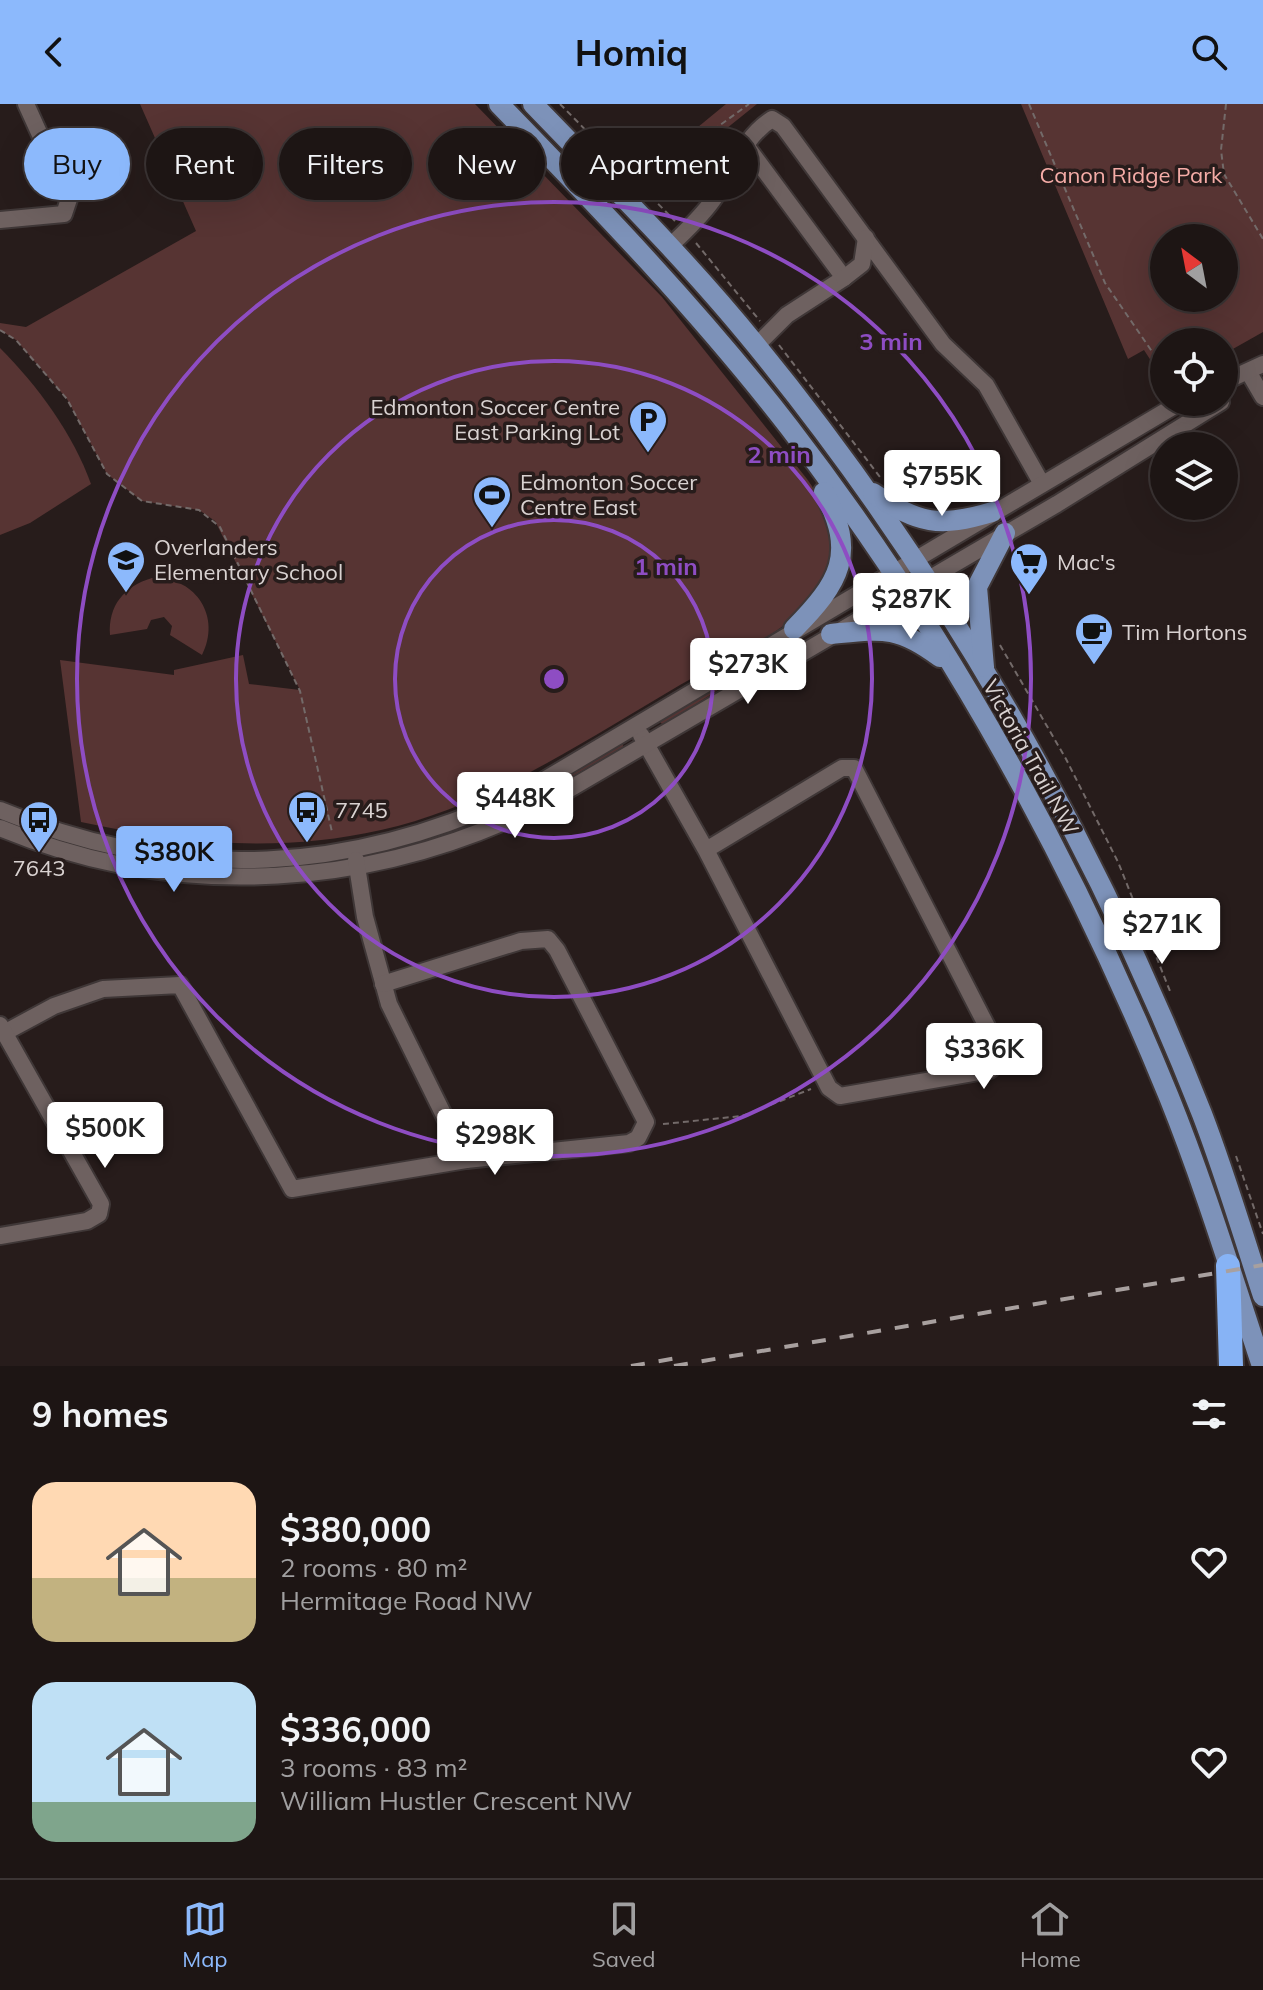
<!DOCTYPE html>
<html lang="en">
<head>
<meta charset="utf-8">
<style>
  body { margin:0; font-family:Mulish,sans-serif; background:#251e1d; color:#f1f3f6; height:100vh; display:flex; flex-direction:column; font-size:30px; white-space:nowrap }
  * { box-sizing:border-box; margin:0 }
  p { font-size:26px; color:#a09fa0 }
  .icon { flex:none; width:44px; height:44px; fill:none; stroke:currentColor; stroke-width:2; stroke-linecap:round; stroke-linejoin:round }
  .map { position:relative; height:1262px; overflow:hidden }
  .sheet { display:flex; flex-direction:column; background:#1d1514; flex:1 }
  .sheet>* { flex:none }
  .guide { position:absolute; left:24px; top:24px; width:800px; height:72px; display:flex; gap:16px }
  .needle { width:52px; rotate:328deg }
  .controls { position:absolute; left:1150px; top:120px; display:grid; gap:16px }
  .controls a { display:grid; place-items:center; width:88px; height:88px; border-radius:50%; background:#1d1514; box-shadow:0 8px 32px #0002,0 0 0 2px #3b3434; font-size:40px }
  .price { position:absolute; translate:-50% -68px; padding:0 18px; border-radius:8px; background:#fff; color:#222; font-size:26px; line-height:52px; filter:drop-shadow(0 2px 4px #0008) }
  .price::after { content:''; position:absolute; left:50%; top:48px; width:24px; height:18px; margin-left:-12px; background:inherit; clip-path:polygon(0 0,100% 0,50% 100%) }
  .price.active { background:#8cb9fc; color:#111 }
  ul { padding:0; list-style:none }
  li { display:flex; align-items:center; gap:24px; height:200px; padding:0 32px }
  li span { display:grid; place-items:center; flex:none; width:224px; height:160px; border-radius:24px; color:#555 }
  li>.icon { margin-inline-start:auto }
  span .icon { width:96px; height:96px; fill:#fffc; stroke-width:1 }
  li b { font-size:34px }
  h2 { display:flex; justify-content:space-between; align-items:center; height:96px; padding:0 32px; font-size:34px }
  .tag { padding:0 28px; border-radius:36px; background:#1d1514; box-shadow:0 8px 32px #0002,0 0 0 2px #3b3434; font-size:28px; line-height:72px }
  .tag.active { background:#8cb9fc; color:#111 }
  header { display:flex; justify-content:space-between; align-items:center; height:104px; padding:0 32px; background:#8cb9fc; color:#111; font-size:36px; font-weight:700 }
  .dock { display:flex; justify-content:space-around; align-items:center; height:112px; border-top:2px solid #3b3434; background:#1d1514; font-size:22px; color:#a09fa0 }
  .dock a { display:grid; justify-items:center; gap:4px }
  .dock .active { color:#8cb9fc }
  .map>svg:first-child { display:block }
  .green { fill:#573433; fill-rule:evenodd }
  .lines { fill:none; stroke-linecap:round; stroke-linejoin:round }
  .minor-casing { stroke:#3f3737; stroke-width:20 }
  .major-casing { stroke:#3f3737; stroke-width:24 }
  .highway-casing { stroke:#3f3737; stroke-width:28 }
  .path { stroke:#736a69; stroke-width:2; stroke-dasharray:6 4; stroke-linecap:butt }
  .minor { stroke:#6e6160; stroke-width:16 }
  .major { stroke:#7d92b9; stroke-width:20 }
  .highway { stroke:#87b3f5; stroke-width:24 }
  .rail { stroke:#a8a09f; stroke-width:4; stroke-dasharray:14 14; stroke-linecap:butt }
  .ring { fill:none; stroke:#8e4dc3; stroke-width:4 }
  .labels { text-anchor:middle; stroke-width:7; stroke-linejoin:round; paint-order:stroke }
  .park-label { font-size:22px; fill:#f5aca7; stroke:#271c1b }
  .poi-label { font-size:22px; fill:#d9d2d1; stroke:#271c1b; text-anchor:start }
  .street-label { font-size:22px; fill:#d9d2d1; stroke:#271c1b }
  .centre { fill:#8e4dc3; stroke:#271c1b; stroke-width:4 }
  .ring-label { font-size:24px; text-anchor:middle; font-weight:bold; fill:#8e4dc3; stroke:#271c1b; stroke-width:7; stroke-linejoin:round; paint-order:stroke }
</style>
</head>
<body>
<header><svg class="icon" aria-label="back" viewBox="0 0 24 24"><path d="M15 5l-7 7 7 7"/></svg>Homiq<svg class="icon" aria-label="search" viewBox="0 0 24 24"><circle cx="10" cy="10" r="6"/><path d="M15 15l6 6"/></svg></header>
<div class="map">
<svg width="1263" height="1262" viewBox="0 0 1263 1262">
  <rect width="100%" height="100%" fill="#271c1b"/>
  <g class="green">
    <path d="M140 0H475L662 193 807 375C825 399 845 447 827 477 796 527 729 553 680 581 584 637 491 701 381 726 279 749 182 740 81 718L60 556 174 571V566L243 551 249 580 300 586 215 417 199 406 142 397 107 370 67 295 16 236 0 226V219L26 223 196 127Z"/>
    <path d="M726 0H757L666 73 653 60Z"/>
    <path d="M1021 0H1263V228L1224 250V238H1164V277L1144 246 1128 255ZM1164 134H1224V194H1164Z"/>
    <path d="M0 244C38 282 73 330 91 380L30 419 0 431Z"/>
    <path d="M152 474C195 472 222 512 202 551L170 531 172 522 164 513 151 516 147 525 110 531C108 502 124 482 152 474Z"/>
    <path d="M759 554 762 558 663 621 659 617Z"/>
    <path d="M621 638 624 643 520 703 465 727 376 754 375 749 383 744Z"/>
  </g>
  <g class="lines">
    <g class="minor-casing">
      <g id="minor">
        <path d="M745 40 844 174 787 211 756 242"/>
        <path d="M0 116 64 110 69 95 26 0"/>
        <path d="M670 142C685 128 701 113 713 96 733 68 742 34 772 15L783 22 943 240 986 281 1042 380"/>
        <path d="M844 174 862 160 866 134"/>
        <path d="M1249 269 1263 293"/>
        <path d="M1224 278 1263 260"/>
        <path d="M641 631 706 746 829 984 840 992 990 966 999 957 998 944 854 664H842L706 746"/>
        <path d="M0 706C181 781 355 770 529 685L1181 298"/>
        <path d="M0 724C180 799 376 785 549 697L1057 400 1221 298"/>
        <path d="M356 756 365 813 389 900 466 1056"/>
        <path d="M4 929 54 902 103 885 180 881 292 1085 466 1056 629 1039 638 1034 646 1018 557 846 548 835 521 837 383 880"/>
        <path d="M0 1132 87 1117 99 1110 101 1100 0 921"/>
      </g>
    </g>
    <g class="major-casing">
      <g id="major">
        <path d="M499 0C600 104 700 208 789 323 946 527 1072 755 1169 993 1204 1080 1232 1172 1262 1262"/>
        <path d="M533 0C608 78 686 155 755 240 943 470 1093 733 1202 1010 1225 1070 1243 1131 1263 1192"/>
        <path d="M873 389C919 420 939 424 992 408"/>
        <path d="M794 525C840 478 857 450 824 388"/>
        <path d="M831 530C882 525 897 521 940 553"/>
        <path d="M984 563 977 483 1005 429"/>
      </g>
    </g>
    <g class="highway-casing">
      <path id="highway" d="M1228 1162 1231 1262"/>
    </g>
    <g class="path">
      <path d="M560 0 675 117"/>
      <path d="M1029 0 1105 179 1164 265"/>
      <path d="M1226 0 1221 46 1224 70 1263 135"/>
      <path d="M646 86 701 35 749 0"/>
      <path d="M696 139 760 217"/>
      <path d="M0 226 16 236 67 295 107 370 142 397 199 406 220 423 300 587 332 728"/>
      <path d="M779 241 880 373"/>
      <path d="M1000 541 1066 655 1118 758 1170 887"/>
      <path d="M663 1020 742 1012 811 985"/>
      <path d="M1236 1052 1263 1130"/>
    </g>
    <use href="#minor" class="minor"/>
    <use href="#major" class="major"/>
    <use href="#highway" class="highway"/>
    <g class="rail">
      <path d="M631 1262 683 1253"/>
      <path d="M674 1262 1263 1161"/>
    </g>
  </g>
  <g class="ring">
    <circle cx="554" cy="575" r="159"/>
    <circle cx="554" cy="575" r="318"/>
    <circle cx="554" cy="575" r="477"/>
  </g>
  <defs>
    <g id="parking-pin" transform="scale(2)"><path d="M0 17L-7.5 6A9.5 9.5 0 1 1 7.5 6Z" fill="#8cb9fc" stroke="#271c1b"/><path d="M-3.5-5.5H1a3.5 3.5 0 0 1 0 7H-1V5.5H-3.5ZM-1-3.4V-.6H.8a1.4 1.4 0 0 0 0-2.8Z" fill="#111"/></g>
    <g id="stadium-pin" transform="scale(2)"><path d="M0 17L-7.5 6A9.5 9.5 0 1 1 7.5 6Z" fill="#8cb9fc" stroke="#271c1b"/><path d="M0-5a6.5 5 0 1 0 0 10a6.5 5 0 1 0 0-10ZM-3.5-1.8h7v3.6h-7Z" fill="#111"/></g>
    <g id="school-pin" transform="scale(2)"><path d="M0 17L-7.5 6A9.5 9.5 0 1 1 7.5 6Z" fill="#8cb9fc" stroke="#271c1b"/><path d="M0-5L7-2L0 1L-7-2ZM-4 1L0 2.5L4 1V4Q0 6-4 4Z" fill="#111"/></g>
    <g id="supermarket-pin" transform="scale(2)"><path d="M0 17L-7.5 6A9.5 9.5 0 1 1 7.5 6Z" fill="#8cb9fc" stroke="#271c1b"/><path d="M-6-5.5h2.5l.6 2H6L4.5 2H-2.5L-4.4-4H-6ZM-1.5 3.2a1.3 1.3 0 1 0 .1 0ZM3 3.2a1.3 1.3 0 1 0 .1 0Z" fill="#111"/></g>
    <g id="cafe-pin" transform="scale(2)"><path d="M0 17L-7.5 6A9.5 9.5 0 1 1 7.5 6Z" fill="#8cb9fc" stroke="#271c1b"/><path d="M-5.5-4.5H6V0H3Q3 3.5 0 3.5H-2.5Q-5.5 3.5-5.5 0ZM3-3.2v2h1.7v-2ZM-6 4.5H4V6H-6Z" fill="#111"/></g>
    <g id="bus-pin" transform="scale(2)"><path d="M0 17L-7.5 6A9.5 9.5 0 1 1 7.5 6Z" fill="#8cb9fc" stroke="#271c1b"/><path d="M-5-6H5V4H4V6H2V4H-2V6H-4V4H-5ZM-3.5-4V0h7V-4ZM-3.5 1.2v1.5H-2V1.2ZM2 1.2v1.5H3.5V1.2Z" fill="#111"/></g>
  </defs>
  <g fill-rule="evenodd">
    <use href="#parking-pin" x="648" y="316"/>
    <use href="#stadium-pin" x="492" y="391"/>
    <use href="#school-pin" x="126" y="456"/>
    <use href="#supermarket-pin" x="1029" y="458"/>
    <use href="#cafe-pin" x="1094" y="528"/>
    <use href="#bus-pin" x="307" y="706"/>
    <use href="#bus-pin" x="39" y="716"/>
  </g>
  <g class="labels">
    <g class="park-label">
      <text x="1131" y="79">Canon Ridge Park</text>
    </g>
    <g class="poi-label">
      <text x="620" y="311" text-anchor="end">Edmonton Soccer Centre<tspan x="620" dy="25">East Parking Lot</tspan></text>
      <text x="520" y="386">Edmonton Soccer<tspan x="520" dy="25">Centre East</tspan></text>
      <text x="154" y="451">Overlanders<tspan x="154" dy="25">Elementary School</tspan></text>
      <text x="1057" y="466">Mac's</text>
      <text x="1122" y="536">Tim Hortons</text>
      <text x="335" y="714">7745</text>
      <text x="39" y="772" text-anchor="middle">7643</text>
    </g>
    <g class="street-label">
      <text transform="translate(1031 653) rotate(61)" y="8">Victoria Trail NW</text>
    </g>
  </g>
  <circle cx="554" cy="575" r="12" class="centre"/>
  <g class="ring-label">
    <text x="891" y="246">3 min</text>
    <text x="779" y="359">2 min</text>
    <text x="666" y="471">1 min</text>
  </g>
</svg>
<div class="controls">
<a><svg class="needle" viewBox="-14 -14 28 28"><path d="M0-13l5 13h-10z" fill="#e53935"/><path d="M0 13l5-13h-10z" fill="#a09fa0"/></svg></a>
<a><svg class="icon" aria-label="locate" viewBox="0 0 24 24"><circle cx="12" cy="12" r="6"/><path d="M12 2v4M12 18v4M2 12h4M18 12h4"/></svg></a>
<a><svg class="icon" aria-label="layers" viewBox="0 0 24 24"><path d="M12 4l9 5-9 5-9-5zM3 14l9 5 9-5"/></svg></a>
</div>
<b class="price" style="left:942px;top:414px">$755K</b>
<b class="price" style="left:911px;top:537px">$287K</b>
<b class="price" style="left:748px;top:602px">$273K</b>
<b class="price" style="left:515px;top:736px">$448K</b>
<b class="price active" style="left:174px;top:790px">$380K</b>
<b class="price" style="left:1162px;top:862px">$271K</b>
<b class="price" style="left:984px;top:987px">$336K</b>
<b class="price" style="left:105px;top:1066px">$500K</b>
<b class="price" style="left:495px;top:1073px">$298K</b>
<div class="guide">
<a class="tag active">Buy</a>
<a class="tag">Rent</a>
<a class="tag">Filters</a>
<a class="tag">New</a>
<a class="tag">Apartment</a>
</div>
</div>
<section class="sheet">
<h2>9 homes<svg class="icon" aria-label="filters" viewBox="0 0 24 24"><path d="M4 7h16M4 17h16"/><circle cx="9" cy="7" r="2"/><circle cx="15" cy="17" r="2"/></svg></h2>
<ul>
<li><span style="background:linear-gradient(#ffd9b3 60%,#c2b280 0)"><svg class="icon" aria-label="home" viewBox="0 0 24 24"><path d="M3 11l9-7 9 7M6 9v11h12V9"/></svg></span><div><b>$380,000</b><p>2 rooms · 80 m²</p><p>Hermitage Road NW</p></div><svg class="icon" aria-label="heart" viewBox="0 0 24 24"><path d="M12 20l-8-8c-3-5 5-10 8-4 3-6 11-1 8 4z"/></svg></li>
<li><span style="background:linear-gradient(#bfe0f5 75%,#7fa58c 0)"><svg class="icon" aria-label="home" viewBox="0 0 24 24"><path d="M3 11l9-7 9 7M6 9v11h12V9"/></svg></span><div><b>$336,000</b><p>3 rooms · 83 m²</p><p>William Hustler Crescent NW</p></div><svg class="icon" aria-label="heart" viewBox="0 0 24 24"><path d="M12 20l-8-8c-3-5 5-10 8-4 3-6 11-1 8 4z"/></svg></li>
</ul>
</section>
<nav class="dock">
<a class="active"><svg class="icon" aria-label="map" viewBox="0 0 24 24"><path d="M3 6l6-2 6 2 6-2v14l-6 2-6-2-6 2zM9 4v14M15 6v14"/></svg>Map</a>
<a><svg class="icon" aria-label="saved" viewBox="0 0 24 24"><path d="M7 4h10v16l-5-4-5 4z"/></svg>Saved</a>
<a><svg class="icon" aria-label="home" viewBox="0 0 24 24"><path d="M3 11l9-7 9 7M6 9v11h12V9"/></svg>Home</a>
</nav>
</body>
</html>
